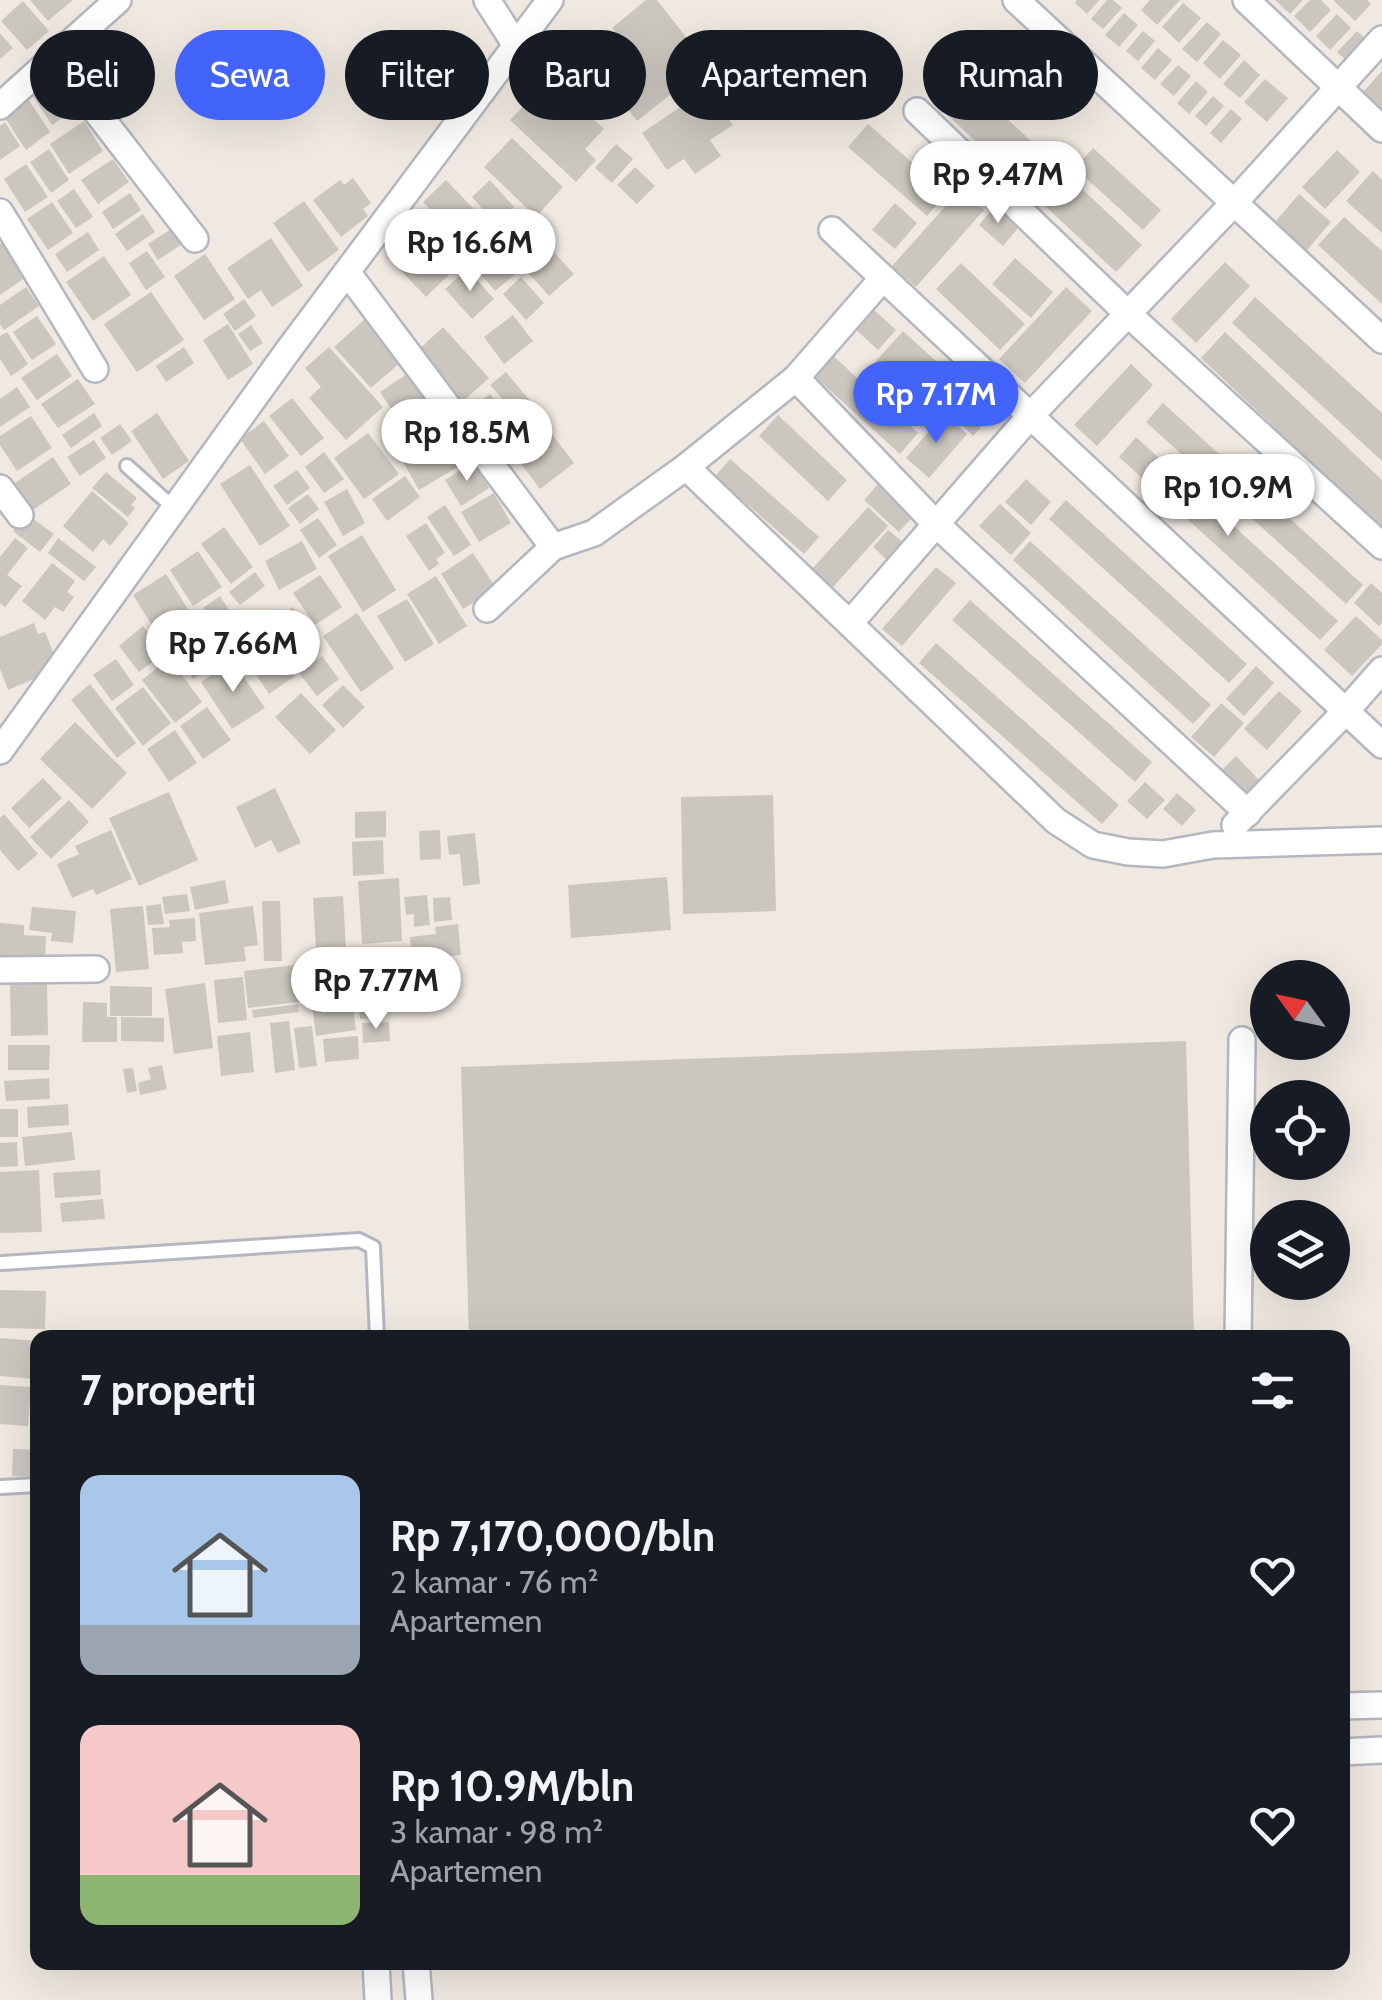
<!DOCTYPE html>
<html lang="id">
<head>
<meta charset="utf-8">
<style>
  body { margin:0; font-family:Cabin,sans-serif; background:#242831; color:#f1f3f6; height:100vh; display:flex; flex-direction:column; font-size:38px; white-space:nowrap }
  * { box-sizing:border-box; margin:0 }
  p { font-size:32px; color:#9ea1a6 }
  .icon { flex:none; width:55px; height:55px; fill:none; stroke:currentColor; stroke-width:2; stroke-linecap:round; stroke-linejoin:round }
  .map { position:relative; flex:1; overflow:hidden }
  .side { position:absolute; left:30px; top:1330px; width:1320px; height:640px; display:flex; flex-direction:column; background:#171b24; border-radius:20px; box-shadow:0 10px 40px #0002 }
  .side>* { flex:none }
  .banner { position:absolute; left:30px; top:30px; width:1322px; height:90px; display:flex; gap:20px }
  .needle { width:65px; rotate:303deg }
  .fabs { position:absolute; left:1250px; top:960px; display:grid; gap:20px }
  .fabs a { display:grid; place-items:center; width:100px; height:100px; border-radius:50%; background:#171b24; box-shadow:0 10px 40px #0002; font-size:50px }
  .price { position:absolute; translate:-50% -85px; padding:0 22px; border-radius:35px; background:#fff; color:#222; font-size:32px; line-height:65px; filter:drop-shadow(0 2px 5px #0008) }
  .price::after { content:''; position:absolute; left:50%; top:60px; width:30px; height:22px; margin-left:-15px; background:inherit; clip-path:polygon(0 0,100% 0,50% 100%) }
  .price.selected { background:#4264fb; color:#fff }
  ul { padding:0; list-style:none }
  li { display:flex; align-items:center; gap:30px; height:250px; padding:0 50px }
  li span { display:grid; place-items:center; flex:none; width:280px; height:200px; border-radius:20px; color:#555 }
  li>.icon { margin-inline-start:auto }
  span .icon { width:120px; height:120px; fill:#fffc; stroke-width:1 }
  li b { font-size:42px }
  h2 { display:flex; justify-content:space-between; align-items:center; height:120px; padding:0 50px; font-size:42px }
  .chip { padding:0 35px; border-radius:45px; background:#171b24; box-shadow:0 10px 40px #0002; font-size:35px; line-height:90px }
  .chip.selected { background:#4264fb; color:#fff }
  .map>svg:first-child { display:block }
  .building { fill:#cbc7bf }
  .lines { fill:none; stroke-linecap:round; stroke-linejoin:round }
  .lane-casing { stroke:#b4b7c1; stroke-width:18 }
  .street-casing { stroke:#b4b7c1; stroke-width:30 }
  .lane { stroke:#fff; stroke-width:12 }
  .street { stroke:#fff; stroke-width:25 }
</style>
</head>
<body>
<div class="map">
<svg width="1382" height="2000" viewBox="0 0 1382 2000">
  <rect width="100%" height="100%" fill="#efe9e1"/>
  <g class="building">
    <path d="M30 0H73L48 21Z"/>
    <path d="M646 0H657L708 65 637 121 612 88 641 65 612 28Z"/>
    <path d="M1077 0H1099L1087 14 1075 3Z"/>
    <path d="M1107 0H1113L1122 8 1103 29 1091 19Z"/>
    <path d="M1150 0H1180L1157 25 1141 10Z"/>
    <path d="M1275 0H1303L1290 14Z"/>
    <path d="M1310 0H1321L1331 10 1310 32 1294 16Z"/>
    <path d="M1333 0H1367L1371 4 1355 21Z"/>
    <path d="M23 1 49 31 27 50 1 21Z"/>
    <path d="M1183 3 1201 18 1179 43 1162 27Z"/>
    <path d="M1124 13 1138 25 1119 47 1105 35Z"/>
    <path d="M1337 14 1351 28 1330 50 1316 36Z"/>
    <path d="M1207 22 1221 34 1197 62 1182 49Z"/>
    <path d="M1143 31 1155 41 1138 61 1126 51Z"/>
    <path d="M1357 31 1370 43 1350 64 1337 52Z"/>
    <path d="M0 33 13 48 0 59Z"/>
    <path d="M1223 40 1241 55 1220 79 1203 63Z"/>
    <path d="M1158 48 1172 60 1155 80 1141 68Z"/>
    <path d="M1244 60 1260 75 1240 98 1223 84Z"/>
    <path d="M1178 65 1191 76 1174 96 1160 84Z"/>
    <path d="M954 69 1142 245 1116 272 928 97Z"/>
    <path d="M61 71 83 104 52 125 30 92Z"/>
    <path d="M1382 71V109L1363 92Z"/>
    <path d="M1265 79 1288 98 1267 122 1244 102Z"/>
    <path d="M1196 81 1208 92 1189 114 1177 103Z"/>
    <path d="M708 88 733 125 710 140 721 156 695 174 684 159 667 170 642 133Z"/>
    <path d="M569 96 604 129 585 149 596 160 576 182 510 120 531 98 550 116Z"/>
    <path d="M1213 96 1224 106 1206 126 1195 116Z"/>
    <path d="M28 99 50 132 26 150 3 115Z"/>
    <path d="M1231 109 1242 119 1221 143 1210 133Z"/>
    <path d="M84 121 103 151 69 174 50 144Z"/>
    <path d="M5 122 20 146 0 160V126Z"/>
    <path d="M868 124 947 193 927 216 848 147Z"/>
    <path d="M512 138 563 187 536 217 484 167Z"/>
    <path d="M616 144 633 159 612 183 595 168Z"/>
    <path d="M1093 148 1161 210 1143 230 1075 168Z"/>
    <path d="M49 149 69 180 51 193 30 162Z"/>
    <path d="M1337 150 1360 172 1325 209 1302 187Z"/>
    <path d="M113 159 129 182 98 204 81 180Z"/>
    <path d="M26 164 48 197 25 212 4 179Z"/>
    <path d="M635 167 655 186 637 204 617 185Z"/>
    <path d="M1373 171 1382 180V233L1346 201Z"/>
    <path d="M353 178 371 203 363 209 368 216 341 237 313 200 340 180 344 185Z"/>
    <path d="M446 180 491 227 468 249 423 202Z"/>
    <path d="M490 180 514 207 496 224 472 197Z"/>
    <path d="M74 189 93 217 76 228 57 201Z"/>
    <path d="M961 189 984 210 916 287 892 266Z"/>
    <path d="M130 193 141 210 113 229 102 212Z"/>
    <path d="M1299 194 1331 222 1302 256 1270 228Z"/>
    <path d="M304 201 339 250 308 272 273 223Z"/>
    <path d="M52 202 73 233 48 250 27 219Z"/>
    <path d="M895 203 917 223 895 249 872 230Z"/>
    <path d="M994 207 1018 228 1003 246 979 225Z"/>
    <path d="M521 212 546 242 522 263 497 234Z"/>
    <path d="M143 214 155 232 127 251 115 234Z"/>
    <path d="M1344 217 1382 251V304L1318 245Z"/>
    <path d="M422 226 459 265 426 297 389 258Z"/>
    <path d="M171 229 182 244 158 260 148 244Z"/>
    <path d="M88 232 99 250 67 272 55 254Z"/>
    <path d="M271 238 303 286 272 307 261 290 248 299 227 268Z"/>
    <path d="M491 239 518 272 495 291 468 259Z"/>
    <path d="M5 240 29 275 0 295V244Z"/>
    <path d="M550 248 574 274 549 296 526 270Z"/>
    <path d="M147 251 165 277 146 290 129 263Z"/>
    <path d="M205 254 235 299 204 320 174 276Z"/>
    <path d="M104 256 131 295 93 321 66 282Z"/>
    <path d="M1015 258 1053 292 1031 318 992 284Z"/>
    <path d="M1225 262 1250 286 1196 343 1171 319Z"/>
    <path d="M961 263 1025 324 1000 350 936 289Z"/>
    <path d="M467 269 494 299 472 319 445 289Z"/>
    <path d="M521 277 544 303 526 320 503 294Z"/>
    <path d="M26 287 39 306 4 330 0 324V305Z"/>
    <path d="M1066 287 1092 311 1025 383 999 359Z"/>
    <path d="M151 292 184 340 137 372 104 324Z"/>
    <path d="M1255 297 1382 413V461L1232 323Z"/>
    <path d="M244 299 256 316 235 331 223 314Z"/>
    <path d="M872 308 896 330 878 350 854 328Z"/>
    <path d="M513 315 533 341 504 364 484 337Z"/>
    <path d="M37 316 56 344 32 360 13 332Z"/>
    <path d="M365 319 402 361 371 388 334 347Z"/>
    <path d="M228 324 253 364 228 380 203 340Z"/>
    <path d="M251 325 263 343 250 351 238 334Z"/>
    <path d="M443 327 489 378 460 404 415 353Z"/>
    <path d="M903 331 963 386 947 404 908 368 887 392 866 372Z"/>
    <path d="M7 332 28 364 11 376 0 359V336Z"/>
    <path d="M1225 332 1382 480V529L1201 358Z"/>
    <path d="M184 347 194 363 166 382 156 366Z"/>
    <path d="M329 347 383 407 346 440 309 398 321 387 305 368Z"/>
    <path d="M57 354 72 376 37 400 21 378Z"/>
    <path d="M831 354 918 433 900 454 813 375Z"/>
    <path d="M1131 364 1153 385 1097 446 1074 425Z"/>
    <path d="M413 370 438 409 405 430 380 392Z"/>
    <path d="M506 372 537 409 522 421 490 385Z"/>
    <path d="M78 379 95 404 58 428 41 404Z"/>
    <path d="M910 379 941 407 925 426 893 398Z"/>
    <path d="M17 387 30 407 0 427V399Z"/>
    <path d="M490 394 520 432 503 445 473 407Z"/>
    <path d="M292 398 324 438 301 456 269 416Z"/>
    <path d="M971 403 988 419 973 436 956 419Z"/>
    <path d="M1163 403 1363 585 1346 604 1146 422Z"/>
    <path d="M94 413 102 426 71 448 62 435Z"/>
    <path d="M157 413 189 461 163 479 131 431Z"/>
    <path d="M944 414 967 434 929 478 906 458Z"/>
    <path d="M778 415 847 480 828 501 759 436Z"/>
    <path d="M31 416 52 448 17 471 0 445V436Z"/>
    <path d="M440 417 466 462 419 490 393 444Z"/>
    <path d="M264 421 289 456 265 474 240 439Z"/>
    <path d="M120 424 132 441 112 455 100 438Z"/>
    <path d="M545 425 574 463 540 489 511 450Z"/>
    <path d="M368 433 399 474 364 499 334 458Z"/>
    <path d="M1136 437 1338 621 1320 640 1119 457Z"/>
    <path d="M94 440 106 458 80 476 67 457Z"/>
    <path d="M324 452 344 479 324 493 305 467Z"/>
    <path d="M53 457 71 484 30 512 12 485Z"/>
    <path d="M730 459 819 537 804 554 715 476Z"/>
    <path d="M474 462 489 488 461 506 445 480Z"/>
    <path d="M250 465 290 526 260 546 220 484Z"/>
    <path d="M297 470 310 488 287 505 273 486Z"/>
    <path d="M106 472 137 498 131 505 135 508 128 517 92 488Z"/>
    <path d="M405 476 420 497 387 521 372 499Z"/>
    <path d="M1026 479 1051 502 1031 525 1005 502Z"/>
    <path d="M880 482 915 514 899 532 864 500Z"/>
    <path d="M347 489 365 523 343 536 324 502Z"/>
    <path d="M92 491 129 523 110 546 103 539 93 552 63 526Z"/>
    <path d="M494 493 511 523 479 542 461 512Z"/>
    <path d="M308 494 319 509 300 524 288 508Z"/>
    <path d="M1066 500 1247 664 1229 683 1049 519Z"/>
    <path d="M1000 504 1031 533 1011 555 979 526Z"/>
    <path d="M445 505 471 545 454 556 427 517Z"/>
    <path d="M868 507 888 526 833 587 812 569Z"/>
    <path d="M25 513 54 534 40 552 13 531Z"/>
    <path d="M318 518 337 545 319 558 300 530Z"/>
    <path d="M426 523 445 553 436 559 439 564 429 571 406 536Z"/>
    <path d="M224 527 253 567 231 584 201 544Z"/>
    <path d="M888 530 903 542 887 560 873 547Z"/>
    <path d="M362 535 396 590 363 612 328 556Z"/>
    <path d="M15 538 28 548 7 575 22 586 5 607 0 603V557Z"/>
    <path d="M58 538 96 567 84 581 48 553Z"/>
    <path d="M302 541 317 569 279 590 265 561Z"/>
    <path d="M1030 541 1211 705 1193 724 1013 560Z"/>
    <path d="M198 551 222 587 193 606 170 570Z"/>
    <path d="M473 553 496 588 463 609 441 574Z"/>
    <path d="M52 563 75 581 67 592 74 597 63 612 55 607 45 620 22 601Z"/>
    <path d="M936 567 956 583 902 646 882 629Z"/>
    <path d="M255 572 265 586 240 605 229 592Z"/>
    <path d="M166 574 191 614 158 635 133 595Z"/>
    <path d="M320 575 342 607 315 625 293 593Z"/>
    <path d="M436 576 467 626 439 644 407 594Z"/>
    <path d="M1371 583 1382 593V623L1379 626 1354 603Z"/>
    <path d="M220 596 236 621 220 632 203 608Z"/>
    <path d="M407 599 434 644 405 662 377 616Z"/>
    <path d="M970 600 1152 762 1135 782 952 620Z"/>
    <path d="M293 607 321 650 297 665 270 622Z"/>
    <path d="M357 613 394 668 361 692 323 636Z"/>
    <path d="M199 615 227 654 193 679 165 640Z"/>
    <path d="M1356 616 1382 640V644L1352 676 1324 650Z"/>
    <path d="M34 623 38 634 45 632 56 659 53 671 8 690 0 669V637Z"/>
    <path d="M143 626 164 653 139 672 119 646Z"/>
    <path d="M936 643 1119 805 1102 824 919 663Z"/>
    <path d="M274 644 295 676 269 694 248 662Z"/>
    <path d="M322 656 339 679 317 696 299 673Z"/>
    <path d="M169 658 202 702 175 723 142 680Z"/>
    <path d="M116 659 134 685 112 701 93 675Z"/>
    <path d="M233 661 265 708 232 729 201 682Z"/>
    <path d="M1256 666 1274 683 1244 716 1226 699Z"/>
    <path d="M90 684 136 743 117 758 71 700Z"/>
    <path d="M343 685 365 707 343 728 322 705Z"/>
    <path d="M143 687 171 723 143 746 115 708Z"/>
    <path d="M1279 691 1302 711 1267 750 1244 729Z"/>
    <path d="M301 693 336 730 310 754 275 717Z"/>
    <path d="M1221 703 1244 723 1214 757 1191 737Z"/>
    <path d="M207 707 231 740 203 759 180 726Z"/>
    <path d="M75 722 127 773 92 809 40 759Z"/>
    <path d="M175 730 197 763 169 782 147 749Z"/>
    <path d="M1236 756 1263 784 1246 801 1219 773Z"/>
    <path d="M43 778 62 798 29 828 11 808Z"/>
    <path d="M1145 782 1165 800 1147 819 1127 801Z"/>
    <path d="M275 788 301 843 278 853 271 840 255 848 236 807Z"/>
    <path d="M169 792 198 860 139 886 109 818Z"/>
    <path d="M1177 793 1196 810 1182 826 1163 809Z"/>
    <path d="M773 795 776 911 683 914 681 797Z"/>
    <path d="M69 800 89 822 51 859 30 837Z"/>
    <path d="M386 811V837L355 838V812Z"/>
    <path d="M4 814 38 854 18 871 0 850V818Z"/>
    <path d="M111 830 132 879 96 895 93 889 72 898 57 864 79 854 75 846Z"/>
    <path d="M440 830 441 859 420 860 419 831Z"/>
    <path d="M475 833 480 884 463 886 460 854 449 855 447 836Z"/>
    <path d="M383 840 384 874 353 876 352 842Z"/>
    <path d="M667 877 671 930 571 938 568 885Z"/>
    <path d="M399 878 402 941 362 944 358 881Z"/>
    <path d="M225 880 229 903 195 910 190 887Z"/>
    <path d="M187 894 190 911 165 914 162 897Z"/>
    <path d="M427 895 430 925 414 927V914L406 915 404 897Z"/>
    <path d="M343 896 346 948 316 950 313 898Z"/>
    <path d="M450 897 452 920 434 922 433 898Z"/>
    <path d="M262 901H280L282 961H264Z"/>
    <path d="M161 904 164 924 148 925 146 906Z"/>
    <path d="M143 906 149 969 116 972 110 909Z"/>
    <path d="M253 906 258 945 244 947 246 961 205 965 199 913Z"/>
    <path d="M32 907 76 911 73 943 51 941 52 933 29 930Z"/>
    <path d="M195 918 196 941 182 942 183 953 154 955 152 928 170 927 169 920Z"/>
    <path d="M0 923 24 925V935L46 936 45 964 0 962Z"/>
    <path d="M458 924 461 955 412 961 410 937 436 934 435 927Z"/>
    <path d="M403 948 404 958 409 957 411 971 420 970 423 985 409 987V983L354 991 349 956Z"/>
    <path d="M304 964 307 995 299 996 300 1002 248 1008 244 971Z"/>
    <path d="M243 977 247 1020 218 1023 214 980Z"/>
    <path d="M47 982 48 1035 11 1036 10 983Z"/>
    <path d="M205 983 213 1048 174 1054 165 989Z"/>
    <path d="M110 986 152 987V1016H110Z"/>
    <path d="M382 990 384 1017 360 1019 358 992Z"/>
    <path d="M351 993 356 1030 316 1036 311 998Z"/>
    <path d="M83 1002 107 1003V1017H117V1042H82Z"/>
    <path d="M298 1004 299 1012 253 1018 252 1010Z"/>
    <path d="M121 1017 164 1018V1042L121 1041Z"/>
    <path d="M289 1021 295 1070 275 1073 270 1023Z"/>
    <path d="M389 1022 390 1041 363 1043 362 1023Z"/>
    <path d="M312 1026 317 1066 299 1068 294 1028Z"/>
    <path d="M250 1032 254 1072 221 1076 217 1036Z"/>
    <path d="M358 1036 359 1059 325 1062 323 1039Z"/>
    <path d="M1186 1041 1194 1338H469L461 1067Z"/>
    <path d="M8 1045H50L49 1070H8Z"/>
    <path d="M162 1065 167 1089 140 1095 138 1083 151 1079 148 1068Z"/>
    <path d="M133 1068 137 1091 127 1093 123 1069Z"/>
    <path d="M49 1078 50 1099 6 1101 4 1081Z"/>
    <path d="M68 1104 69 1125 28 1128 27 1107Z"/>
    <rect x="0" y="1109" width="18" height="28"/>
    <path d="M72 1132 75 1160 25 1166 22 1137Z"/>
    <path d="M17 1142 18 1166 0 1167V1143Z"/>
    <path d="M39 1170 42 1232 0 1233V1172Z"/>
    <path d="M100 1170 101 1195 55 1198 53 1173Z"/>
    <path d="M103 1199 105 1219 62 1222 60 1203Z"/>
    <path d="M0 1290 46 1291 45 1329 0 1328Z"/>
    <path d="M0 1338 37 1341 34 1379 0 1376Z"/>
    <path d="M0 1385 31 1387 28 1426 0 1424Z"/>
    <path d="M13 1449 38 1450V1477L12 1476Z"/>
  </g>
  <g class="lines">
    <g class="lane-casing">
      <g id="lane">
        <path d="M127 466 175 509"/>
        <path d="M2 1263 359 1240 373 1247 377 1338"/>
        <path d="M0 1487 38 1485"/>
      </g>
    </g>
    <g class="street-casing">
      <g id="street">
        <path d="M487 0 517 47"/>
        <path d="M1016 0 1382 340"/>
        <path d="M1246 0 1382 129"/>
        <path d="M54 57 195 239"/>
        <path d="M0 106 118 0"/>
        <path d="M917 111 1127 313 1382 546"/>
        <path d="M0 212 95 369"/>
        <path d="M832 230 1382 745"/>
        <path d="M347 272 553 547"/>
        <path d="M796 378 936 524 1248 813"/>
        <path d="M686 467 1056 821 1093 845 1128 852 1163 854 1213 845 1382 840"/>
        <path d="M0 488 20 515"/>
        <path d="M487 609 553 547 594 533 686 467 796 378 883 278"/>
        <path d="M851 622 1031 415 1233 204 1382 39"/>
        <path d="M0 751 287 352 550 0"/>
        <path d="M1235 825 1344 713 1382 670"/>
        <path d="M0 970 96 969"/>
        <path d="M1238 1338 1242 1040"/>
        <path d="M1342 1706 1382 1705"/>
        <path d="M1342 1752 1382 1750"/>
        <path d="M376 1962 378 2000"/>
        <path d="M416 1962 419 2000"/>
      </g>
    </g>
    <use href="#lane" class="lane"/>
    <use href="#street" class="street"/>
  </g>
</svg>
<div class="fabs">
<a><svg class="needle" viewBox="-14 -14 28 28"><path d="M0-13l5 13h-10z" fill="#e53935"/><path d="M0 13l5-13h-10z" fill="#9ea1a6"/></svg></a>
<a><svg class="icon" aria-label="locate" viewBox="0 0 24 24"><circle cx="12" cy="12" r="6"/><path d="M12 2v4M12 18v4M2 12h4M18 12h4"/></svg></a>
<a><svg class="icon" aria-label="layers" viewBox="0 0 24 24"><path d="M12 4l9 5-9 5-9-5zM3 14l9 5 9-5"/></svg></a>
</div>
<b class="price" style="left:998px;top:226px">Rp 9.47M</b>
<b class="price" style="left:470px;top:294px">Rp 16.6M</b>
<b class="price selected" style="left:936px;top:446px">Rp 7.17M</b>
<b class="price" style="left:467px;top:484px">Rp 18.5M</b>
<b class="price" style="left:1228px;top:539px">Rp 10.9M</b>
<b class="price" style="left:233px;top:695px">Rp 7.66M</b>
<b class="price" style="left:376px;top:1032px">Rp 7.77M</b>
<div class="banner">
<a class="chip">Beli</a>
<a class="chip selected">Sewa</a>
<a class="chip">Filter</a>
<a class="chip">Baru</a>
<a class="chip">Apartemen</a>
<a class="chip">Rumah</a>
</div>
<section class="side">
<h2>7 properti<svg class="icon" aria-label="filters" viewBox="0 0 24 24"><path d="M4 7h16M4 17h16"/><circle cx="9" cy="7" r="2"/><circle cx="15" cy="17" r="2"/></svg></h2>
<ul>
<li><span style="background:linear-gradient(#a9c7e8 75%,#9aa5b1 0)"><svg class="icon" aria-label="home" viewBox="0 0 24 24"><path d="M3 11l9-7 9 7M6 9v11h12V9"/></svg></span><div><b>Rp 7,170,000/bln</b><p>2 kamar · 76 m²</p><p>Apartemen</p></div><svg class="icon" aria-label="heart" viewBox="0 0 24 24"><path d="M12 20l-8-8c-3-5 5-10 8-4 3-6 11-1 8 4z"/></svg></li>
<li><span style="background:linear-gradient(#f6c9c9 75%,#8fb573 0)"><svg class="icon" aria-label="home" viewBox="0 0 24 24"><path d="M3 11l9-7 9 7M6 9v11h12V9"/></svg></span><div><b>Rp 10.9M/bln</b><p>3 kamar · 98 m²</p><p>Apartemen</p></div><svg class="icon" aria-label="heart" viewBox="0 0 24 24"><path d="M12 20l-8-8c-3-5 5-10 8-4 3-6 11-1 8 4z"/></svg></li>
</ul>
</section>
</div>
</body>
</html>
